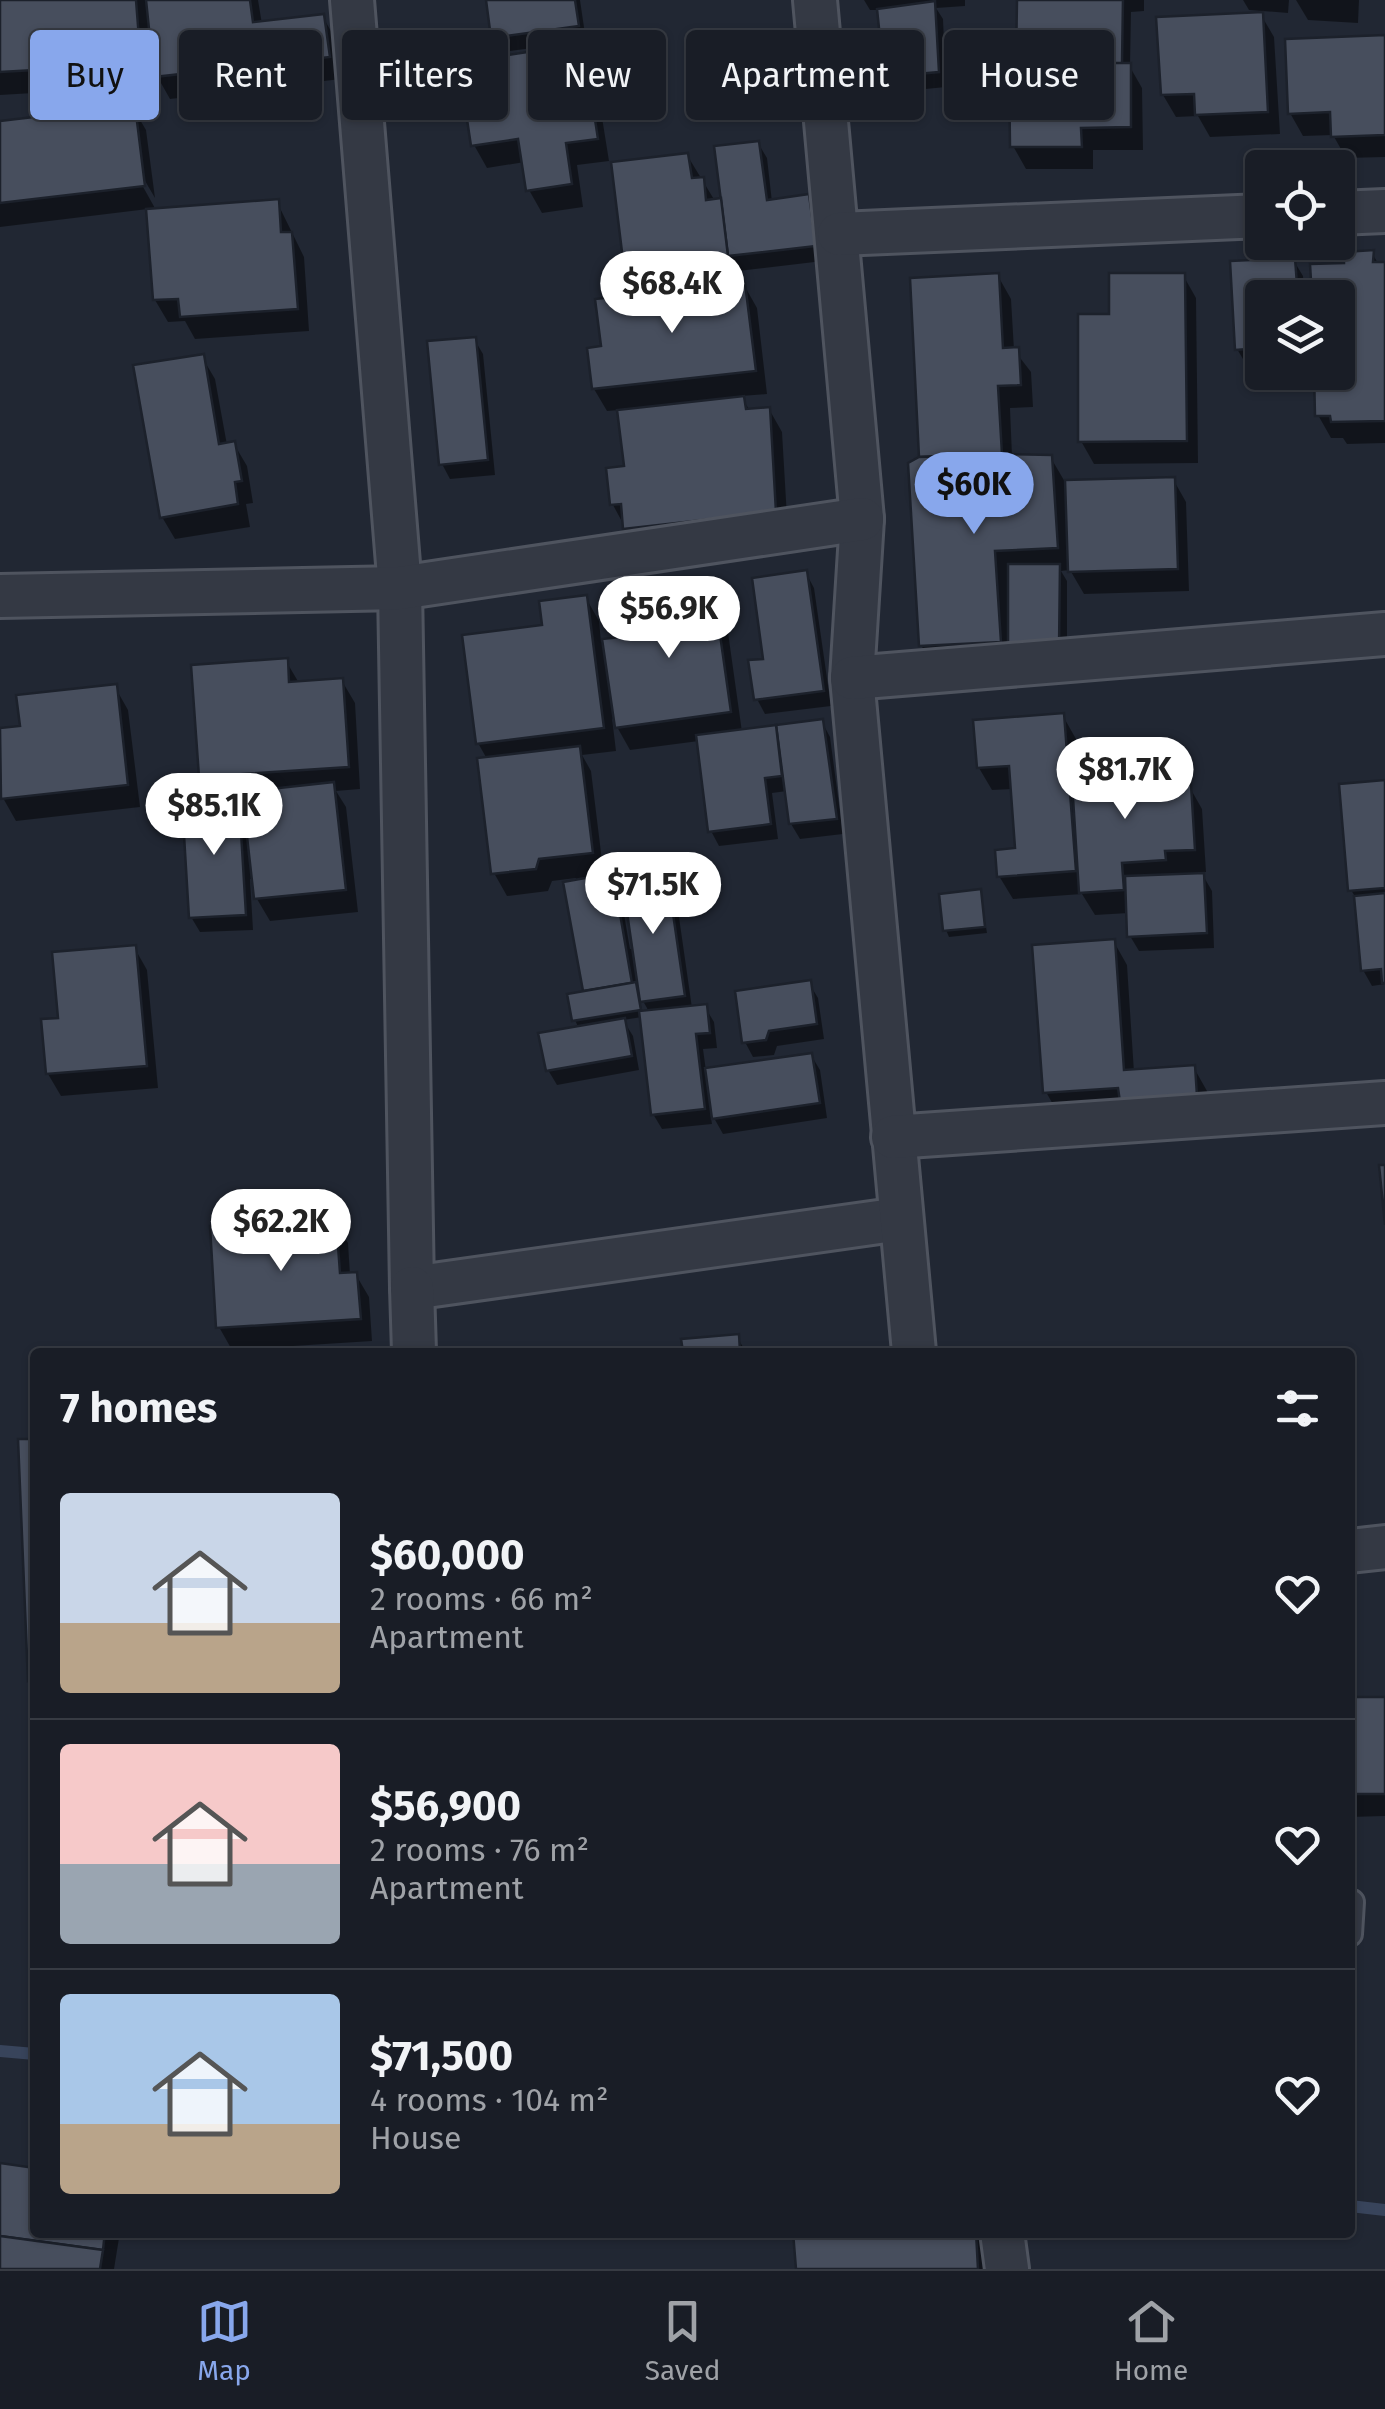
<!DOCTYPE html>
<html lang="en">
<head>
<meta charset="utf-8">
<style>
  body { margin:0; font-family:"Fira Sans",sans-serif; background:#22262e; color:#f1f3f6; height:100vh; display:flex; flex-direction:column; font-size:38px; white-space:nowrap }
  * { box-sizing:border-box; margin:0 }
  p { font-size:32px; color:#9fa2a7 }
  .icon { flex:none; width:55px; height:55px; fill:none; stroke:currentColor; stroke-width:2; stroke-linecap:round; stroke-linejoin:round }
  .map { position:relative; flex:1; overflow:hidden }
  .panel { position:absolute; left:30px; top:1348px; width:1325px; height:890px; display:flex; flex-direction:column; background:#191d26; border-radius:10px; box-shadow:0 2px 8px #0004,0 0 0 2px #373b43 }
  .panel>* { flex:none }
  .hud { position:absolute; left:30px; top:30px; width:1325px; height:90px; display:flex; gap:20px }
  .controls { position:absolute; left:1245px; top:150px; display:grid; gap:20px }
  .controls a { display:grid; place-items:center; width:110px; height:110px; border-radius:10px; background:#191d26; box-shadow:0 2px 8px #0004,0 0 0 2px #373b43; font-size:50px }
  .price { position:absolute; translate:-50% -85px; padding:0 22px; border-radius:35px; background:#fff; color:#222; font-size:32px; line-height:65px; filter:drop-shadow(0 2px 5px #0008) }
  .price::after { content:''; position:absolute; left:50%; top:60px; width:30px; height:22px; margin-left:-15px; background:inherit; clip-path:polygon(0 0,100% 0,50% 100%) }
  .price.current { background:#88a7ec; color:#111 }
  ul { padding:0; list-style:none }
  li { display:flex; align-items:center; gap:30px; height:250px; padding:0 30px }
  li+li { border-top:2px solid #373b43 }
  li span { display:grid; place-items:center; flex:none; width:280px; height:200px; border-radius:10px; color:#555 }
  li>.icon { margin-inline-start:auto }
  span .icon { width:120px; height:120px; fill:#fffc; stroke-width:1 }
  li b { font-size:42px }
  h2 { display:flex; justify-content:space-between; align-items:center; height:120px; padding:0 30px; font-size:42px }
  .chip { padding:0 35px; border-radius:10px; background:#191d26; box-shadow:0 2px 8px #0004,0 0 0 2px #373b43; font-size:35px; line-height:90px }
  .chip.current { background:#88a7ec; color:#111 }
  .dock { display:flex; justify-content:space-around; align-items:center; height:140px; border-top:2px solid #373b43; background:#191d26; font-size:28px; color:#9fa2a7 }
  .dock a { display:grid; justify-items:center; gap:5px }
  .dock .current { color:#88a7ec }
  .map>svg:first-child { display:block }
  .shadow { fill:#0007; fill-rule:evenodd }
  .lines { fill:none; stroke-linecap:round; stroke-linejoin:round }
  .stream { stroke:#38445b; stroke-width:12 }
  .building { fill:#474e5d; stroke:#1c212b; stroke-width:2.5 }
  .service-casing { stroke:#4f545f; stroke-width:28 }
  .minor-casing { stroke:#4f545f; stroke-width:48 }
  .service { stroke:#343944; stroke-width:22 }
  .minor { stroke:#343944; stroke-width:42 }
</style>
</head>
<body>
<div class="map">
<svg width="1385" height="2269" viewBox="0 0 1385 2269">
  <rect width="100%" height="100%" fill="#212733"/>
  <g class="shadow">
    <path d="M0 0H258L262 24 323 17 336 40 341 79 170 99 157 76 154 54 150 55 152 86 0 95Z"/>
    <path d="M488 0H580L586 41 502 52 494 37Z"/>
    <path d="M864 0H965V6L936 8 943 19 946 87 895 92 886 77 880 10H870Z"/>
    <path d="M1019 0H1144V11L1131 12 1130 67 1142 88 1143 150H1093V169H1026L1013 146 1021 65Z"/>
    <path d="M1243 0H1289L1288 13 1249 10Z"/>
    <path d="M1296 0H1359L1358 23 1308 20Z"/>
    <path d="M1261 15 1274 37 1280 134 1210 137 1198 116 1176 117 1163 95Z"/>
    <path d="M1385 38V157L1346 158 1333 135 1303 136 1290 113Z"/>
    <path d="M546 52 560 86 587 82 600 105 609 161 577 165 583 207 542 213 529 190 525 162 487 168 474 145Z"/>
    <path d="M133 108 146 130 155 198 141 174 137 176 156 210 277 202 304 257 309 331 195 339 185 321 168 322 155 300 148 209 0 227V124Z"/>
    <path d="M758 143 767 158 772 202 808 197 817 212 823 261 738 271 739 278 700 282 701 290 744 285 757 308 767 394 741 396 750 411 769 409 782 432 788 534 638 551 613 505 627 468 620 410 607 411 594 389 604 348 632 298 629 293 687 155 715 201 723 200Z"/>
    <path d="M1372 253 1379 265H1385V443L1347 444 1343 438H1331L1318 415 1338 372V298Z"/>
    <path d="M1294 261 1303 276 1304 298H1262V363L1246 364 1237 349 1232 264Z"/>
    <path d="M1183 275 1196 298 1198 463 1094 464 1081 441Z"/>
    <path d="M998 276 1011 299 1014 350 1031 372 1033 407 1010 408 1012 456 1051 458 1065 482 1173 479 1186 502 1189 591 1084 594 1070 570 1061 571 1067 581V664L934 668 921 645 922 459Z"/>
    <path d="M474 339 483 354 495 475 450 479 442 464Z"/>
    <path d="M202 357 215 379 227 445 234 444 247 466 253 503 246 504 250 527 175 539 162 517Z"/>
    <path d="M806 573 814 588 831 706 765 714 757 699 766 661Z"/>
    <path d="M712 588 725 611 742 732 822 722 830 737 843 834 800 839 791 824 787 791 772 793 778 839 719 846 711 831 699 741 630 750 612 718 616 751 582 755 591 771 604 877 611 876 620 891 630 949 635 948 666 874 675 889 692 1008 705 1007 714 1022 717 1048 703 1049 706 1071 811 1055 820 1070 827 1118 723 1134 710 1111 712 1124 662 1129 653 1114 642 1017 623 1020 633 1036 639 1070 557 1085 548 1070 579 1029 575 1020 587 993 576 878 552 881 548 891 507 896 494 873 487 759 478 743 544 628 586 598 599 621 601 642 642 637ZM640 996 647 1008 649 1013 642 1014Z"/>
    <path d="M286 661 299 683 342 681 355 703 360 789 336 791 346 807 358 912 270 921 257 899 255 879H250L253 930 200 932 191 917 216 802 201 776ZM245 796 248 818 236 797Z"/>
    <path d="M115 687 128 710 140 807 16 821 3 798 0 731 23 728Z"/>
    <path d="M1063 716 1076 739 1078 768 1141 764 1155 788 1189 786 1202 809 1206 872H1201L1212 891 1214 948 1139 951 1130 936 1129 913 1095 915 1082 894 1013 899 999 876 1017 851 1013 789 992 790 979 768Z"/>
    <path d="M1385 782V984L1372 986 1363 970 1357 900 1351 890Z"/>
    <path d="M980 892 987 933 949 937 946 930Z"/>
    <path d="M1114 942 1127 965 1134 1072 1194 1068 1207 1091 1209 1118 1059 1115 1046 1092Z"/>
    <path d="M134 947 147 970 158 1088 61 1096 48 1074 61 1020Z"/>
    <path d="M809 983 818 998 824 1039 777 1046 774 1055 753 1057 745 1042Z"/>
    <path d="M334 1221 348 1243 350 1275H356L369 1297 372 1341 232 1350 219 1327Z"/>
    <path d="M737 1337 746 1352H685L684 1341Z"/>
    <path d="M1385 1699V1816L1350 1817V1717Z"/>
    <path d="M0 2165 35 2170V2232H120L114 2269H0Z"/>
    <path d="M796 2232H984L988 2269H798Z"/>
  </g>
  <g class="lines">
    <g class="stream">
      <path d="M0 2051 35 2054"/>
      <path d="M1350 2206 1385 2210"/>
    </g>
  </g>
  <g class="building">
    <path d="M0 0H136L141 64 0 72Z"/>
    <path d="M146 0H250L253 22 324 14 330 57 154 77Z"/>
    <path d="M486 0H575L579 26 491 38Z"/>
    <path d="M1017 0H1123L1122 64 1016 61Z"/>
    <path d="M935 1 939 72 884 77 877 9Z"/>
    <path d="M1263 12 1268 112 1195 115 1194 94 1161 95 1156 17Z"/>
    <path d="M1385 35V135L1331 137 1330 112 1288 114 1285 39Z"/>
    <path d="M547 49 552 85 589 80 598 139 566 143 572 184 526 191 518 139 471 146 463 93 480 90 476 60Z"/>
    <path d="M1009 63H1131V127L1081 128 1082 147H1010Z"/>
    <path d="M135 105 145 186 0 203V121Z"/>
    <path d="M759 141 767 200 809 194 816 246 728 256 714 146Z"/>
    <path d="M688 153 692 178 704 177 706 200 721 198 728 256 689 260 691 286 627 293 611 162Z"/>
    <path d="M279 199 281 232H292L298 309 180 317 178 299 153 300 146 209Z"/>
    <path d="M1374 250 1373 262H1385V421L1331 422 1330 416H1315L1314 372H1338V298H1312L1310 264 1344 263V252Z"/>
    <path d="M1295 258 1298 298H1262V348L1235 350 1230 261Z"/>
    <path d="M999 273 1003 348 1019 347 1021 385 998 386 1002 454 919 457 910 278Z"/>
    <path d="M1109 273H1185L1187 441 1078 442V314H1109Z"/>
    <path d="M745 283 756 371 592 389 587 348 601 346 595 299Z"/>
    <path d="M476 337 488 460 439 465 427 341Z"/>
    <path d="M204 354 219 444 235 441 242 481 235 482 238 504 160 518 133 365Z"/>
    <path d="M744 396 746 409 770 407 776 512 623 529 621 504 610 505 606 468 624 466 617 410Z"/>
    <path d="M1002 454 1052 455 1058 548 995 551 1001 642 919 646 908 463 919 457Z"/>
    <path d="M1175 477 1178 569 1068 572 1065 480Z"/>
    <path d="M1008 564H1060L1059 650H1008Z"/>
    <path d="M807 570 824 691 754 700 748 660 763 659 752 578Z"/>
    <path d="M713 585 731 712 615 728 602 639 639 635 633 597Z"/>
    <path d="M587 595 604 728 476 744 462 635 542 625 539 601Z"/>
    <path d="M288 658 289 682 343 678 349 767 199 777 191 665Z"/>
    <path d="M117 684 128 785 1 799 0 728 20 726 16 695Z"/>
    <path d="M1064 713 1076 871 997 877 995 850 1015 848 1009 766 977 768 973 720Z"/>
    <path d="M823 719 837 819 789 824 776 725Z"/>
    <path d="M776 725 782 776 765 778 771 824 708 832 696 735Z"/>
    <path d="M580 746 593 853 539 859 536 869 491 874 477 758Z"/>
    <path d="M1143 762 1145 786 1191 784 1195 850 1165 851 1166 860 1122 863 1124 890 1079 893 1071 766Z"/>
    <path d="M1385 780V888L1348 891 1339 784Z"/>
    <path d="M334 782 346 890 254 899 242 792Z"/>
    <path d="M239 798 246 915 189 918 182 802Z"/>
    <path d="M667 872 685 996 640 1002 622 878Z"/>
    <path d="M613 873 632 983 583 991 563 882Z"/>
    <path d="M1204 873 1207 933 1127 937 1125 876Z"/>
    <path d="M981 889 985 927 943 931 939 894Z"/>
    <path d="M1385 893V983H1382L1381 969 1361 971 1354 896Z"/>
    <path d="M1115 939 1124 1070 1195 1065 1197 1096 1120 1102 1118 1088 1043 1093 1032 945Z"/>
    <path d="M136 945 147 1066 46 1074 41 1019 58 1018 52 952Z"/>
    <path d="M811 980 817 1024 769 1031 766 1040 742 1043 735 991Z"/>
    <path d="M636 982 641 1010 572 1021 567 994Z"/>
    <path d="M707 1004 710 1033 696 1034 705 1109 651 1115 639 1011Z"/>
    <path d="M625 1018 632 1056 546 1071 538 1033Z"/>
    <path d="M812 1053 820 1103 712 1119 705 1068Z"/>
    <path d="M1379 1165H1385V1225Z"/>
    <path d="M336 1218 340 1273 357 1272 361 1319 216 1328 210 1226Z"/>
    <path d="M739 1334 740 1352H683L681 1339Z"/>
    <path d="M18 1439H35V1680L28 1681Z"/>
    <rect x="1350" y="1697" width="35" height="97"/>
    <path d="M0 2163 35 2168V2232H105L103 2250 0 2236Z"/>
    <path d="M793 2232H976L978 2269H796Z"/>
    <path d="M0 2236 103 2250 100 2269H0Z"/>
  </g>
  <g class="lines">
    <g class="service-casing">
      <path id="service" d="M1350 1934 1352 1902"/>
    </g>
    <g class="minor-casing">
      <g id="minor">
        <path d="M352 0 400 588 412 1288 900 1219"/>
        <path d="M815 0 862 519 852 678 914 1352"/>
        <path d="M1338 213 1385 211"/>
        <path d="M839 234 1262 216"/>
        <path d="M0 596 400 588 862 519"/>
        <path d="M852 678 1385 634"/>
        <path d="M893 1137 1385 1103"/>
        <path d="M412 1288 414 1352"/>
        <path d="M1350 1551 1385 1547"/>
        <path d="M1002 2232 1007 2269"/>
      </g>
    </g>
    <use href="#service" class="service"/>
    <use href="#minor" class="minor"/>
  </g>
</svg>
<div class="controls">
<a><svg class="icon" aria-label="locate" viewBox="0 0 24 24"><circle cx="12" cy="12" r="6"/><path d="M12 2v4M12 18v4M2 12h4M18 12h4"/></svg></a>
<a><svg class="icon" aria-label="layers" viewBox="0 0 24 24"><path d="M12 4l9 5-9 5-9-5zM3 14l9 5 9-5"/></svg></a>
</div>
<b class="price" style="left:672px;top:336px">$68.4K</b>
<b class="price current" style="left:974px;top:537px">$60K</b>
<b class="price" style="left:669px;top:661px">$56.9K</b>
<b class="price" style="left:1125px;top:822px">$81.7K</b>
<b class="price" style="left:214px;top:858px">$85.1K</b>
<b class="price" style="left:653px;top:937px">$71.5K</b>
<b class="price" style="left:281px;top:1274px">$62.2K</b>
<div class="hud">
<a class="chip current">Buy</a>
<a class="chip">Rent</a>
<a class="chip">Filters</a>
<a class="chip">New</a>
<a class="chip">Apartment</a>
<a class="chip">House</a>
</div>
<section class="panel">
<h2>7 homes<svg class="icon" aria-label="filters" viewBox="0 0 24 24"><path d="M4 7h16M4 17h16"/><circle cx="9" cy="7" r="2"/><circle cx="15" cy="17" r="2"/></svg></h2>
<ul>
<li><span style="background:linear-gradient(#c9d6e8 65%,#b9a48a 0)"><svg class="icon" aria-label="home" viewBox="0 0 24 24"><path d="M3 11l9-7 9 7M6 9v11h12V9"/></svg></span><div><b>$60,000</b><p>2 rooms · 66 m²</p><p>Apartment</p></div><svg class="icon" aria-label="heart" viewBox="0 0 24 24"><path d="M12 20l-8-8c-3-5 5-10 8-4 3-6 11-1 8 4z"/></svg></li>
<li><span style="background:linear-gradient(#f6c9c9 60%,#9aa5b1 0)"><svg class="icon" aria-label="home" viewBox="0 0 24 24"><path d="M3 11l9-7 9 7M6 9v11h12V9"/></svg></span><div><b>$56,900</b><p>2 rooms · 76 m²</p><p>Apartment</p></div><svg class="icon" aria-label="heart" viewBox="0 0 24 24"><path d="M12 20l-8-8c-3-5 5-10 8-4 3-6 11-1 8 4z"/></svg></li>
<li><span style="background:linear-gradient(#a9c7e8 65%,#b9a48a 0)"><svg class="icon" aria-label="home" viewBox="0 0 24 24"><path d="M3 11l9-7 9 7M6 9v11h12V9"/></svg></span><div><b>$71,500</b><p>4 rooms · 104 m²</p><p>House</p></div><svg class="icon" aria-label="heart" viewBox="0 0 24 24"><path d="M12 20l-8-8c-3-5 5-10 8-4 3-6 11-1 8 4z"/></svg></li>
</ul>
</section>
</div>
<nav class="dock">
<a class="current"><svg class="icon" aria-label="map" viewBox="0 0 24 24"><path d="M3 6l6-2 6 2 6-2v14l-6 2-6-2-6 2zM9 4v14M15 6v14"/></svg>Map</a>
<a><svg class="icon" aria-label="saved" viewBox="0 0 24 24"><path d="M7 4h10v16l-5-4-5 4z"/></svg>Saved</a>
<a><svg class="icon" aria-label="home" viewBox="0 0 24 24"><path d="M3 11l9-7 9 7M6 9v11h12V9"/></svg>Home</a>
</nav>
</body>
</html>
